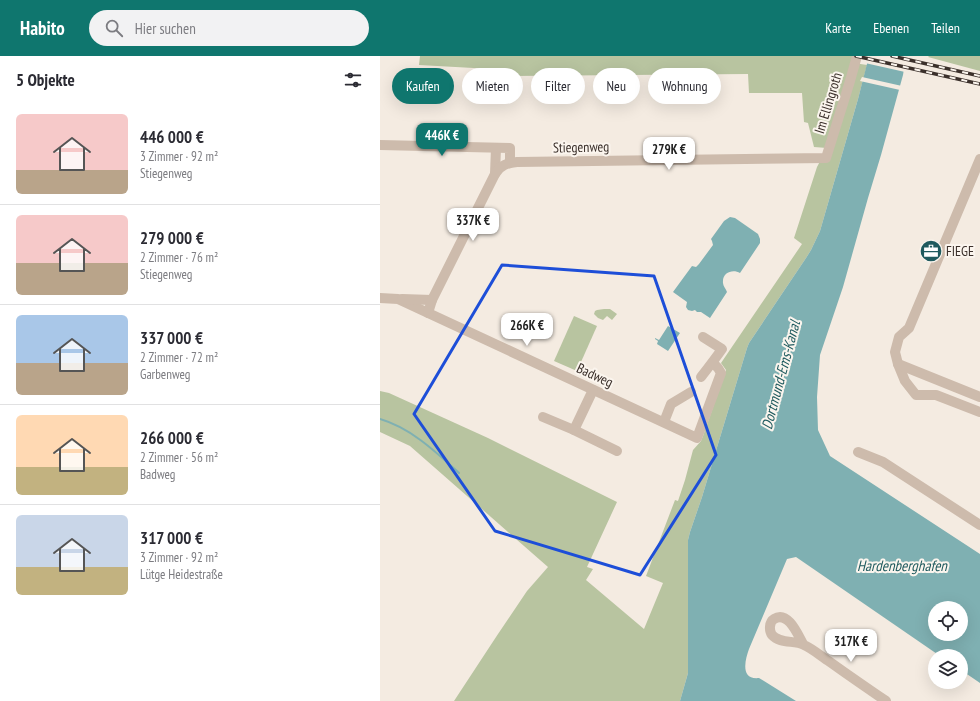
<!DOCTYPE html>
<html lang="de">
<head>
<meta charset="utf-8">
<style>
  body { margin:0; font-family:"PT Sans Narrow",sans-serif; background:#f2f2f3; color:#2b2b33; height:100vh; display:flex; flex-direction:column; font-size:15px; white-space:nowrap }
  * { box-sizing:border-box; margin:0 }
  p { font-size:13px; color:#7c7c81 }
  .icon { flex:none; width:22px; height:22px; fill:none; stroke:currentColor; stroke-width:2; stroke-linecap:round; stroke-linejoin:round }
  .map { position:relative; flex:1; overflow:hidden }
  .panel { display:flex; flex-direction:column; background:#fff; width:380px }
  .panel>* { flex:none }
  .top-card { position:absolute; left:12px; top:12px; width:380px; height:36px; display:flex; gap:8px }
  .fabs { position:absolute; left:548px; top:545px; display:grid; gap:8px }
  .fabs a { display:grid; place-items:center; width:40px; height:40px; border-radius:50%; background:#fff; box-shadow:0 4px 16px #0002; font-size:20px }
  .price { position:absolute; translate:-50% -34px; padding:0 9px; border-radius:8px; background:#fff; color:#222; font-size:13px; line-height:26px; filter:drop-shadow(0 1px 2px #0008) }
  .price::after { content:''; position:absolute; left:50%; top:24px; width:12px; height:9px; margin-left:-6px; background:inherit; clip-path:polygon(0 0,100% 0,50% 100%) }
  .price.current { background:#0f766e; color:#fff }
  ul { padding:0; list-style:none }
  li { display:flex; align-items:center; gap:12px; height:100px; padding:0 16px }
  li+li { border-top:1px solid #e1e1e2 }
  li span { display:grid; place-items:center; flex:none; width:112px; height:80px; border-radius:6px; color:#555 }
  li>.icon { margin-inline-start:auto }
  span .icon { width:48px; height:48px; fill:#fffc; stroke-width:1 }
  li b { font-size:17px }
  h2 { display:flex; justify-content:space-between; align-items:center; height:48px; padding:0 16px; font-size:17px }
  .pill { padding:0 14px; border-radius:18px; background:#fff; box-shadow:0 4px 16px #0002; font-size:14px; line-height:36px }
  .pill.current { background:#0f766e; color:#fff }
  header { display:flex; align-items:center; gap:24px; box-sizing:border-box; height:56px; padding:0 20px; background:#0f766e; color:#fff }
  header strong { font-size:19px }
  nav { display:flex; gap:22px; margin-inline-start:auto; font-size:14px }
  .search { width:280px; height:36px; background:#f2f2f3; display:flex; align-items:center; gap:10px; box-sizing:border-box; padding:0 14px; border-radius:22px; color:#7c7c81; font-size:15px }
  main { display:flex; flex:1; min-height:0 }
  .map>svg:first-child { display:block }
  .green { fill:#b8c4a0 }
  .water { fill:#7fb0b2; fill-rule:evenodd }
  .pier { fill:#f4ebe1 }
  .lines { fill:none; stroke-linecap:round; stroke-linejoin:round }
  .stream { stroke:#7fb0b2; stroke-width:2 }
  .minor { stroke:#cdbbac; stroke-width:10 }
  .rail-casing { stroke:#3b302b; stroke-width:3.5 }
  .rail { stroke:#fbf5ee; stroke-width:2; stroke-dasharray:6; stroke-linecap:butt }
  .marked { fill:none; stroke:#1d4ed8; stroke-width:3; stroke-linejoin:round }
  .labels { text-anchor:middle; stroke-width:4; stroke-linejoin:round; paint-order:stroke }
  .street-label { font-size:14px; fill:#3b302b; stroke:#fbf5ee }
  .poi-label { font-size:14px; fill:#3b302b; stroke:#fbf5ee; text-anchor:start }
  .water-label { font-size:15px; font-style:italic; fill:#1f5a5e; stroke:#fbf5ee }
</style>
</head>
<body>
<header>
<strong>Habito</strong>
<div class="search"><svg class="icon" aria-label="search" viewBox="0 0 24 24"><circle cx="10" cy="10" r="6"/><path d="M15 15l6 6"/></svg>Hier suchen</div>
<nav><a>Karte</a><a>Ebenen</a><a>Teilen</a></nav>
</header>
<main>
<section class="panel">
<h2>5 Objekte<svg class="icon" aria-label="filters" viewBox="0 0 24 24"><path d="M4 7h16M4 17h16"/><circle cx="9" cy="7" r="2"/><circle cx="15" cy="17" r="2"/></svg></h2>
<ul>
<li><span style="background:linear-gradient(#f6c9c9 70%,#b9a48a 0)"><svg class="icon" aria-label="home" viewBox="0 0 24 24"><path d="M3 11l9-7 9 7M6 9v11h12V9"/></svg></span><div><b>446 000 €</b><p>3 Zimmer · 92 m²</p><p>Stiegenweg</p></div></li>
<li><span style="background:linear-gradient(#f6c9c9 60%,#b9a48a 0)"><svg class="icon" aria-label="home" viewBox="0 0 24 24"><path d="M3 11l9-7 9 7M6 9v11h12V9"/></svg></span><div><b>279 000 €</b><p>2 Zimmer · 76 m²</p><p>Stiegenweg</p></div></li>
<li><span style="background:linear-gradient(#a9c7e8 60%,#b9a48a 0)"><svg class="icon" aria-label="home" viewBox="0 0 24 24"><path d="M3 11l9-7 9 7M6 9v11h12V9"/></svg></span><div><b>337 000 €</b><p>2 Zimmer · 72 m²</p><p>Garbenweg</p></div></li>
<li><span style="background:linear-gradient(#ffd9b3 65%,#c2b280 0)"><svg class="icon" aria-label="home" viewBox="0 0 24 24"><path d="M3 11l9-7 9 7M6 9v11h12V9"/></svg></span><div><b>266 000 €</b><p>2 Zimmer · 56 m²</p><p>Badweg</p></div></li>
<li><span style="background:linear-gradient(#c9d6e8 65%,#c2b280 0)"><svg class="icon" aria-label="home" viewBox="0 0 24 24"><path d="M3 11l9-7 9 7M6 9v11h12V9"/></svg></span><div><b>317 000 €</b><p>3 Zimmer · 92 m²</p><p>Lütge Heidestraße</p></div></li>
</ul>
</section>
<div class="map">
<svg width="600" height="645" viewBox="0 0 600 645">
  <rect width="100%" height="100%" fill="#f4ebe1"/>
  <g class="green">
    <path d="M40 0H475L474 7 487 9 478 43 440 175 431 194 426 202 369 287 367 292 322 441 310 476 308 484V617L300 645H74L118 578 147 535 168 511 30 390 0 376V335L9 337 108 382 237 446 207 511 213 513 206 524 264 573 283 527 266 520 295 444 298 445 305 424 313 394 321 385 323 380 346 314 341 307 422 188 414 182 437 111 447 92 434 91 428 67 424 66 422 37H369L368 18 131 20V14L39 9Z"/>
    <path d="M549 0H600V15L548 1Z"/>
    <path d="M224 253H230L237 258 232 264 227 260 223 264 218 262 214 258 215 255 217 254Z"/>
    <path d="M194 260 217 270 197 315 174 305Z"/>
  </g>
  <g class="water">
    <path d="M489 0H526L523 19 501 99 488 142 463 231 440 299 437 341 438 374 450 400 600 498V627L581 614V600H560L416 501 407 503 369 593C365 604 360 624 379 622L416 645H300L308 617V484L310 476 322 441 367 292 369 287 426 202 431 194 440 175 478 43ZM555 552H581V578H555Z"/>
    <path d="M350 161 355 162 378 178 380 183V187L360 217C353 213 342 216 343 227 343 230 346 233 347 236L330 262 321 256H317L315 254 312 255 308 254 306 251 307 246 293 236 312 210 316 211 319 208 333 189 332 185 331 183 344 165Z"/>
    <path d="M288 270 300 277 288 295 277 288 278 285 275 283V282L279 284Z"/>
  </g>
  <g class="pier">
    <path d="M487 0H528L525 16 485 7Z"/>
    <path d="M482 21 522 30 520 34 480 25Z"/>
  </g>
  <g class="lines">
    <path class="stream" d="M0 363C31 372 56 396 79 417"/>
    <g class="minor">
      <path d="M0 89 130 92V107"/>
      <path d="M600 103 529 272 519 281 515 296 518 308 525 325 536 339H556L600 356"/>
      <path d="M115 118 116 92"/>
      <path d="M0 242 18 243 317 382 341 317 338 312 333 307"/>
      <path d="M22 243 52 244"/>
      <path d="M48 257 52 244 115 118C120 109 128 107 137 106L446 102 470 25 477 0"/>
      <path d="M518 308 600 341"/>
      <path d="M321 321C328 312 335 303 342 293L323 281"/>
      <path d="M213 334 194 374 237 395"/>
      <path d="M163 361 194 374"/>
      <path d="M284 366 291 348 311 336"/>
      <path d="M478 396 503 406 600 469"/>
      <path d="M423 588C418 579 408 554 394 563 389 566 389 575 392 579 400 588 415 584 424 589 433 593 442 601 450 606 468 619 487 632 506 645"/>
    </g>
    <g class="rail-casing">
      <g id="rail">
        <path d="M476 0 600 28"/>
        <path d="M512 0 600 20"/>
      </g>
    </g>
    <use href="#rail" class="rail"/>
  </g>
  <path class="marked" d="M122 209 274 220 336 399 260 519 115 475 34 358Z"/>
  <defs>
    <g id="office-disc" transform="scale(1.15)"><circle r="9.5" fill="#1f5a5e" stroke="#fbf5ee"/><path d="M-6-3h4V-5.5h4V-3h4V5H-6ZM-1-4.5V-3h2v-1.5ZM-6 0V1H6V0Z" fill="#fff"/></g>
  </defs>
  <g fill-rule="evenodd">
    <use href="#office-disc" x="551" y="195"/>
  </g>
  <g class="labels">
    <g class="street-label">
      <text transform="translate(448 47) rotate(-73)" y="5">Im Ellingroth</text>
      <text transform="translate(201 91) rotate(-1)" y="5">Stiegenweg</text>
      <text transform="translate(215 319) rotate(25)" y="5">Badweg</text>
    </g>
    <g class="poi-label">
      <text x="566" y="200">FIEGE</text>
    </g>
    <g class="water-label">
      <text transform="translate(401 319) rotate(-75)" y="5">Dortmund-Ems-Kanal</text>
      <text x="522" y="515">Hardenberghafen</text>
    </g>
  </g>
</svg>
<div class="fabs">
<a><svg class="icon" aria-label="locate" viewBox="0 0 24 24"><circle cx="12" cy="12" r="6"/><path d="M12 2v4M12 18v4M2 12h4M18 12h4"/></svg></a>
<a><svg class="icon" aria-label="layers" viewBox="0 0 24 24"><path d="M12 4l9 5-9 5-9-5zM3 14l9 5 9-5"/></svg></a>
</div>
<b class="price current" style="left:62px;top:101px">446K €</b>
<b class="price" style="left:289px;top:115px">279K €</b>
<b class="price" style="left:93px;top:186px">337K €</b>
<b class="price" style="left:147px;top:291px">266K €</b>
<b class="price" style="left:471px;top:607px">317K €</b>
<div class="top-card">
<a class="pill current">Kaufen</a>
<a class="pill">Mieten</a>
<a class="pill">Filter</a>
<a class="pill">Neu</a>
<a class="pill">Wohnung</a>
</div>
</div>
</main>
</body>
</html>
